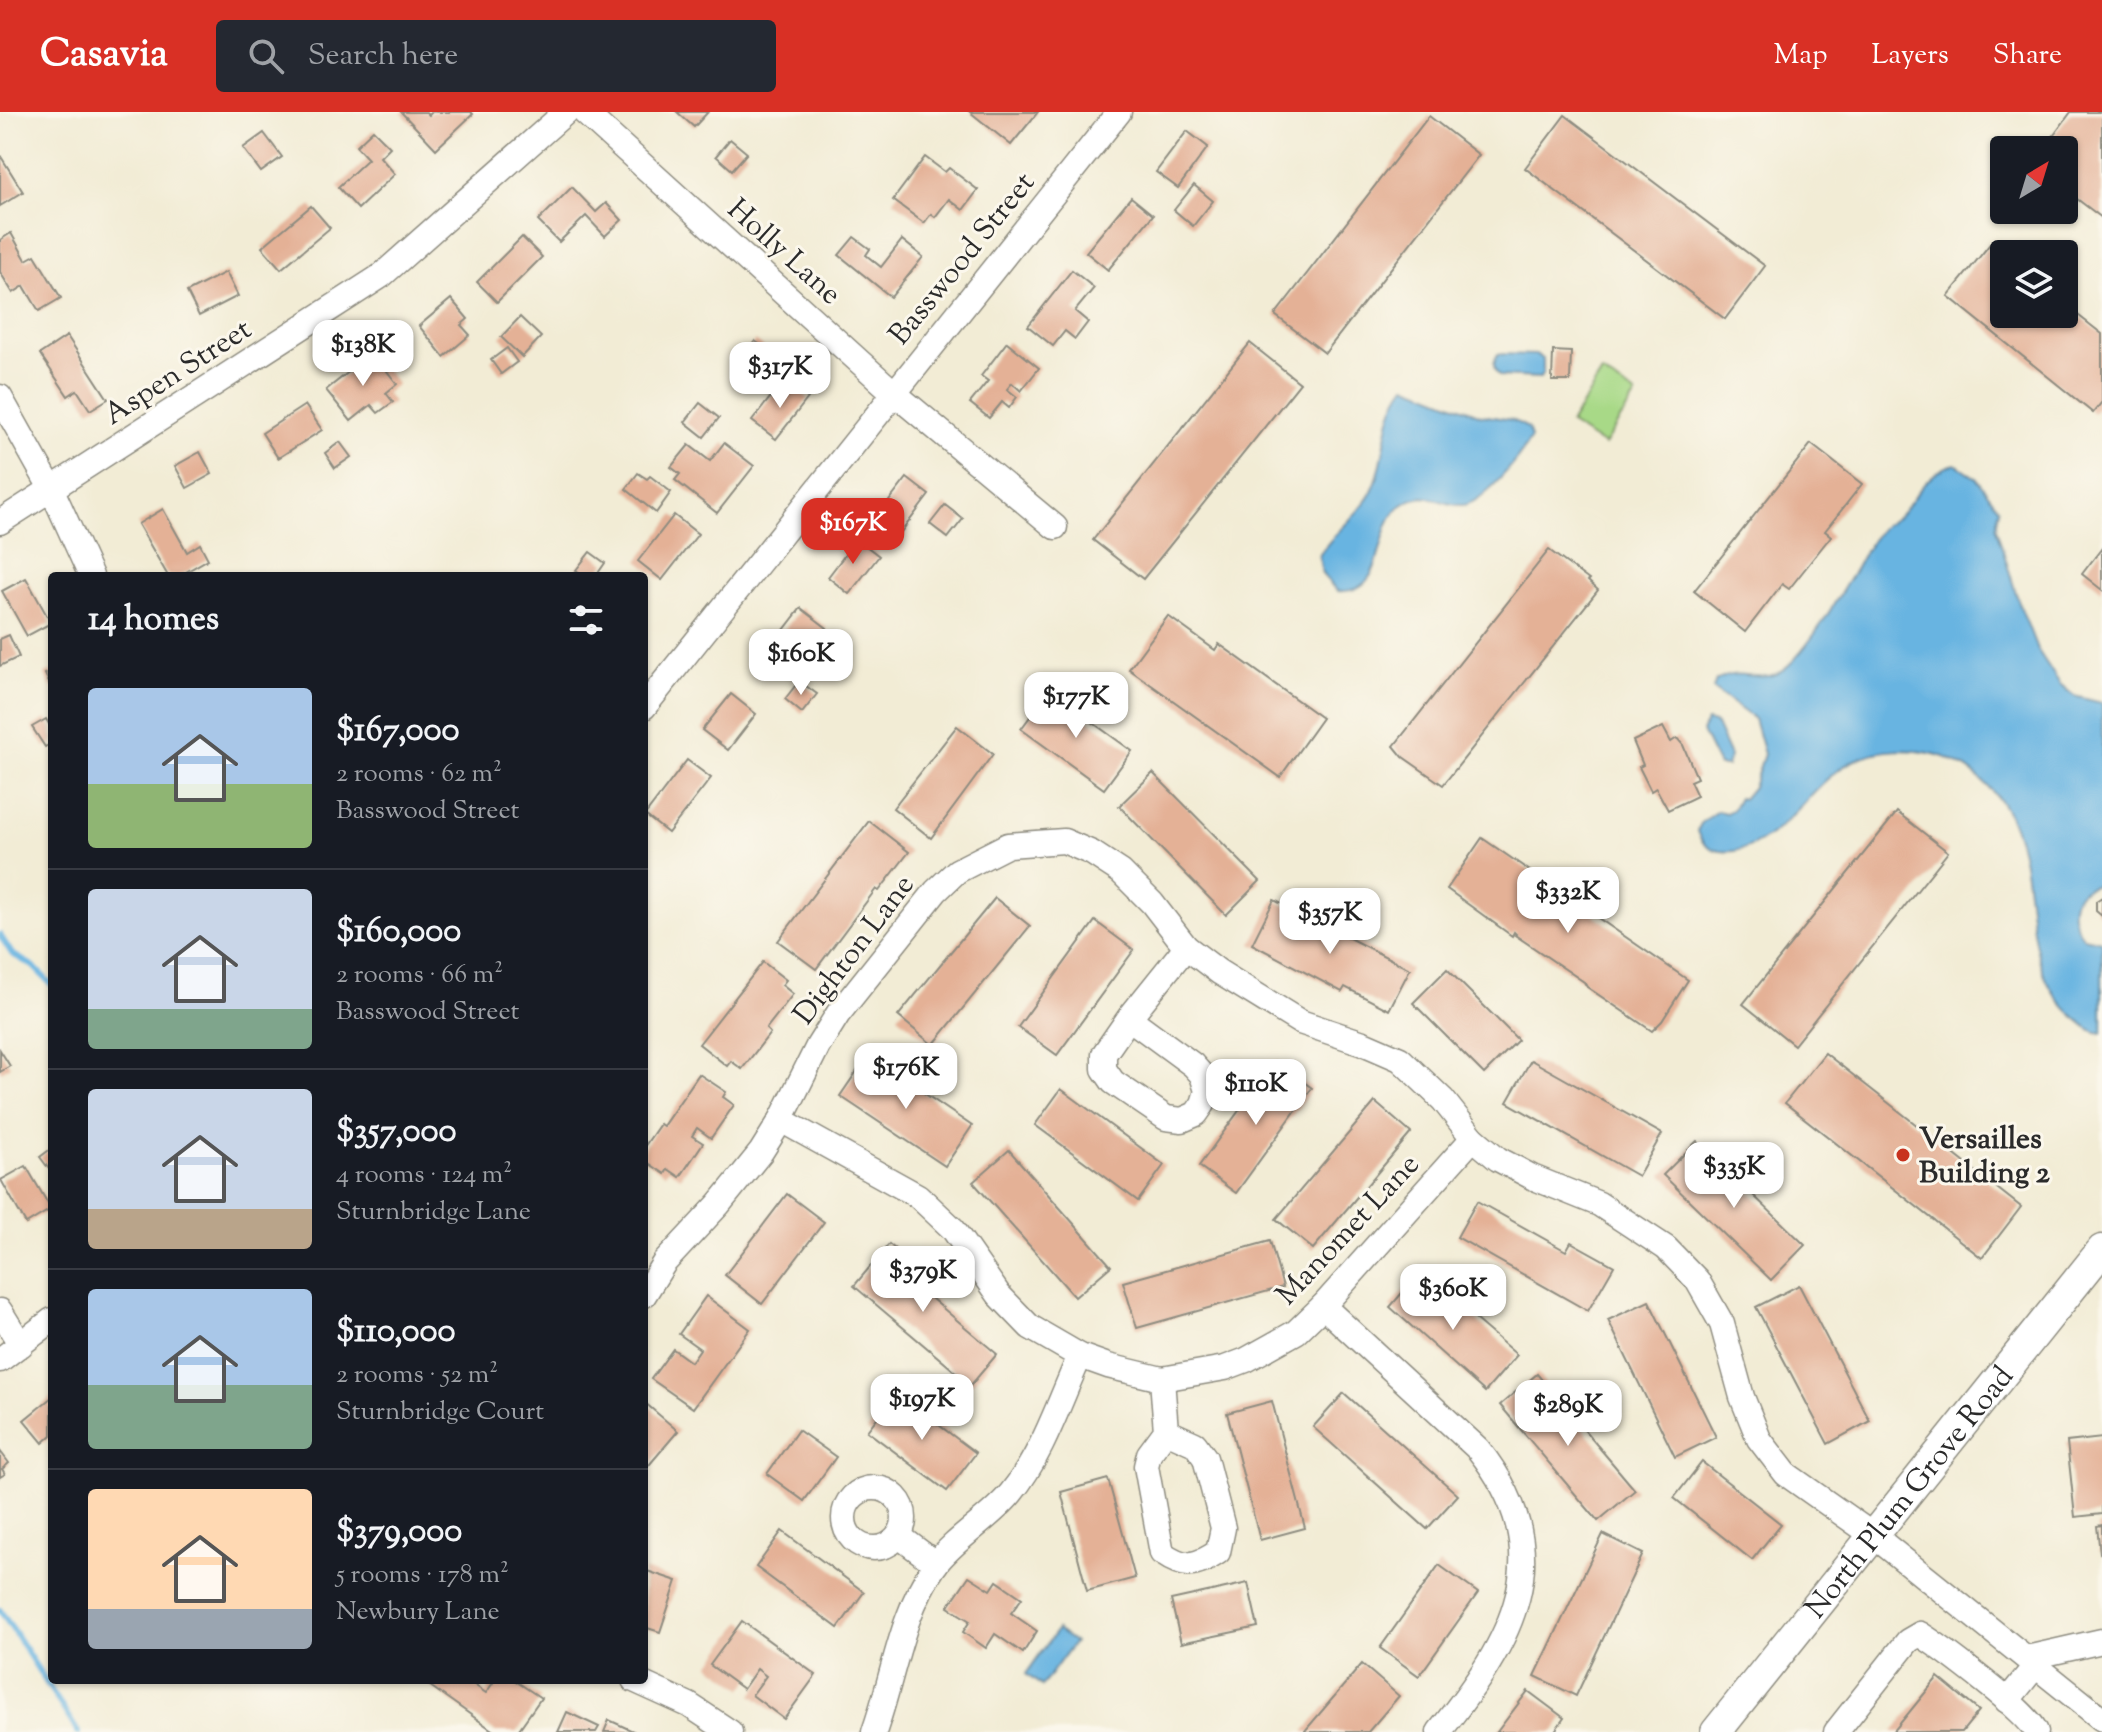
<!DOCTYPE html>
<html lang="en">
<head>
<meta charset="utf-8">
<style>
  body { margin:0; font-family:"Sorts Mill Goudy",serif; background:#242831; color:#f1f3f6; height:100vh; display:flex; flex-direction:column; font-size:30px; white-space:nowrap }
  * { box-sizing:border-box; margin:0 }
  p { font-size:26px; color:#9ea1a6 }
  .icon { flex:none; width:44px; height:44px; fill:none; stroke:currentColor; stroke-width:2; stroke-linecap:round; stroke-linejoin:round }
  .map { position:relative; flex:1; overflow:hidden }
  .side { position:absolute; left:48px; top:460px; width:600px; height:1112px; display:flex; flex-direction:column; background:#171b24; border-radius:8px; box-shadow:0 2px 6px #0004 }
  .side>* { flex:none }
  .needle { width:52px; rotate:38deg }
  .fabs { position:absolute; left:1990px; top:24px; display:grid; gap:16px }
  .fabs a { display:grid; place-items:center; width:88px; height:88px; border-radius:8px; background:#171b24; box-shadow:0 2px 6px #0004; font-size:40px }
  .price { position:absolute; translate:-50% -68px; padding:0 18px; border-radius:16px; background:#fff; color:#222; font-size:26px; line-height:52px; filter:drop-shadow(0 2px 4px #0008) }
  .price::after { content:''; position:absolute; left:50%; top:48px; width:24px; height:18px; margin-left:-12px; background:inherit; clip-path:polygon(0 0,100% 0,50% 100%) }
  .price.on { background:#d93025; color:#fff }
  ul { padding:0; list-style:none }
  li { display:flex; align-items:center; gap:24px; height:200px; padding:0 40px }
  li+li { border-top:2px solid #363941 }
  li span { display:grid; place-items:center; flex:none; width:224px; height:160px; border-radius:8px; color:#555 }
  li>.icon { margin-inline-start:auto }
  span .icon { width:96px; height:96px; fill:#fffc; stroke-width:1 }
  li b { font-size:34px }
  h2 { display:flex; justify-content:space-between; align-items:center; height:96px; padding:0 40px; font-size:34px }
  header { display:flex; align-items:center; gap:48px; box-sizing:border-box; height:112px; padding:0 40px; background:#d93025; color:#fff }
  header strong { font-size:38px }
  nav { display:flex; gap:44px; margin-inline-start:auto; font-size:28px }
  .search { width:560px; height:72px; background:#242831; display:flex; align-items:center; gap:20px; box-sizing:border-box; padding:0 28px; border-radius:8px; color:#9ea1a6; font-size:30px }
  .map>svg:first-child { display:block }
  .green { fill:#a8d987; stroke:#6a8259; stroke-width:2 }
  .water { fill:#68b4e1; stroke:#4a7086; stroke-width:2 }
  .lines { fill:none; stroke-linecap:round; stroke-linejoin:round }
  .stream { stroke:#68b4e1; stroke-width:6 }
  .building { fill:#e4b196 }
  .minor-casing { stroke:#8e8c80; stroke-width:27 }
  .tertiary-casing { stroke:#8e8c80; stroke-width:33 }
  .minor { stroke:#fff; stroke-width:24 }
  .tertiary { stroke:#fff; stroke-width:30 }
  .poi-dot { fill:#c8321e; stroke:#fbf7ec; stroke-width:3 }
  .labels { text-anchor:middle; stroke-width:6; stroke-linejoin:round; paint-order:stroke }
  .street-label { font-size:30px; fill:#2b2b2b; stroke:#fbf7ec }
  .poi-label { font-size:30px; font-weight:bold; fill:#2b2b2b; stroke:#fbf7ec; text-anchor:start }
</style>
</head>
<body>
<header>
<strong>Casavia</strong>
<div class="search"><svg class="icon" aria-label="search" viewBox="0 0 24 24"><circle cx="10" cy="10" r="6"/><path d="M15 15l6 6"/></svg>Search here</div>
<nav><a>Map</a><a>Layers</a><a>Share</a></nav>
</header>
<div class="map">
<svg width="2102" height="1620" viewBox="0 0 2102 1620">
  <rect width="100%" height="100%" fill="#fbf7ec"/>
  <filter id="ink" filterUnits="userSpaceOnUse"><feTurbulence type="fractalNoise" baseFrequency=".0125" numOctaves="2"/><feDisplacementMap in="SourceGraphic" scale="16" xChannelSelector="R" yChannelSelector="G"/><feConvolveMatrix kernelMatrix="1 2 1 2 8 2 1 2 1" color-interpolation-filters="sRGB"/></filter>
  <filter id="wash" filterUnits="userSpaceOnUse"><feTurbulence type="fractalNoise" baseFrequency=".006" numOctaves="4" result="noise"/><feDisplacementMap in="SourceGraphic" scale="32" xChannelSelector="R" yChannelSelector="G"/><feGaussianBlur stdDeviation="1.8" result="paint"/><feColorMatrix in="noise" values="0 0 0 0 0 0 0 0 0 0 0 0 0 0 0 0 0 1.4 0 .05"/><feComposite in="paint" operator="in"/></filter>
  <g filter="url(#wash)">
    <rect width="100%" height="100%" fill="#f2ecd5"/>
    <path class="green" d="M1602 261 1636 283 1604 333 1570 312Z"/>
    <g class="water">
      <path d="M1498 242 1537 243 1543 247V260L1540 266 1499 264C1493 258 1493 250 1498 242Z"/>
      <path d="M1406 273 1481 303 1512 308 1528 316 1531 326C1521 343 1483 393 1462 393 1439 394 1428 375 1402 393 1372 414 1390 483 1337 479L1322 462 1319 444C1332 421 1358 405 1371 381 1389 346 1381 305 1406 273Z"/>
      <path d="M1956 352 1976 366 1999 396 1996 416 2019 491 2037 537 2060 572 2074 584 2102 591V773C2070 773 2065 803 2083 825L2102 829V921C2092 921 2085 913 2077 907 2006 850 2051 744 1993 680 1977 662 1961 650 1938 643 1914 636 1878 636 1855 648 1818 666 1798 705 1764 727 1742 741 1707 749 1697 719L1702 710 1717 699 1726 701 1733 697 1739 686 1743 687 1753 675 1764 642 1754 607 1713 577 1716 569C1747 550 1762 582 1794 548 1817 523 1835 490 1853 461 1861 448 1868 431 1879 419 1886 411 1896 408 1903 400 1917 381 1931 357 1956 352Z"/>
      <path d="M1707 609 1715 611 1730 644 1727 654H1719L1702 620Z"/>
      <path d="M1057 1518 1074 1530 1042 1574 1026 1562Z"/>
    </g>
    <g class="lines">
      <g class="stream">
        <path d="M0 823 12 842 33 854 52 873"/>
        <path d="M0 1498 78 1620"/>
      </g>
    </g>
    <g id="blocks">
      <g class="building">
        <path d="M401 0H426L429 3 432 0H471L473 2 436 37Z"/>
        <path d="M677 0H708L694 15Z"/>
        <path d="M970 0H1038L1011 33Z"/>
        <path d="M2071 0H2102V106L2064 77V38H2043Z"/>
        <path d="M1565 3 1765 154 1725 207 1525 56Z"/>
        <path d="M1429 4 1479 43 1325 241 1275 203Z"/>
        <path d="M373 18 390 35 380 45 395 62 358 97 338 75 368 47 356 34Z"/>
        <path d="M1187 19 1208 35 1178 76 1156 60Z"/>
        <path d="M264 21 282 45 261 60 243 36Z"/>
        <path d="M730 27 747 41 732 58 716 44Z"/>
        <path d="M0 43 23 80 0 94Z"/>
        <path d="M925 45 945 60 949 56 978 78 963 98 949 87 935 105 931 102 924 111 893 88Z"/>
        <path d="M1194 73 1213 89 1193 114 1174 98Z"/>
        <path d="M572 75 596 100 606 91 622 108 605 124 586 104 559 130 538 109Z"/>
        <path d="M1131 85 1153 103 1108 158 1086 140Z"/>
        <path d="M311 94 330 116 281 157 262 135Z"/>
        <path d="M11 121 26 148 35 143 61 186 39 199 24 174 13 181 0 160V128Z"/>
        <path d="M522 125 542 145 497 190 477 170Z"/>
        <path d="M854 125 870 137 866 143 881 155 902 128 923 145 891 185 839 143Z"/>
        <path d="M1990 132 2004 143V202H2064V192L2102 222V290L2093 301 1948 184Z"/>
        <path d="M1072 158 1094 176 1075 199 1088 210 1075 227 1065 219 1053 234 1028 214Z"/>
        <path d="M226 160 238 184 199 204 187 180Z"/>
        <path d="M451 187 468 207 461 213 470 223 444 245 419 214Z"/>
        <path d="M520 205 541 225 522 245 501 225Z"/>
        <path d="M67 224 108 287 90 298 77 278 68 284 40 242Z"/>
        <path d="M755 229 773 242 758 261 741 248Z"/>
        <path d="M1007 230 1039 256 1021 279 1012 271 1007 277 1017 285 1009 296 1002 290 989 306 970 291 988 269 981 264Z"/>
        <path d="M1250 231 1300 271 1143 467 1093 428Z"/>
        <path d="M507 236 517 250 501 262 491 248Z"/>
        <path d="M1553 239 1571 240 1570 269H1552Z"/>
        <path d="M373 241 397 272 386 281 393 290 378 301 371 293 351 309 326 278Z"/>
        <path d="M784 268 808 286 776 327 752 309Z"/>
        <path d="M700 291 719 306 704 325 685 310Z"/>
        <path d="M305 293 322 318 278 346 262 321Z"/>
        <path d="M340 330 351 345 335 356 325 341Z"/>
        <path d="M724 331 754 354 717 401 675 368 680 362 671 355 689 333 710 349Z"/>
        <path d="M1811 332 1862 372 1825 419 1831 424 1789 477 1782 472 1745 520 1694 479Z"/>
        <path d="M200 340 212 362 187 376 175 354Z"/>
        <path d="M638 361 647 367 650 364 671 380 656 401 626 377Z"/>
        <path d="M907 366 929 383 901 420 879 402Z"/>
        <path d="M945 393 963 407 948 426 930 412Z"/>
        <path d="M163 397 187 440 200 432 208 447 179 464H168L138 412Z"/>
        <path d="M674 403 698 422 662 468 638 449Z"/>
        <path d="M857 427 879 444 849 482 828 465Z"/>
        <path d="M2102 436V478L2082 462Z"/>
        <path d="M1549 438 1589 468 1588 469 1598 478 1443 673 1403 645 1394 634Z"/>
        <path d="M590 440 605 451 596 464H584L576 458Z"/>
        <path d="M26 466 51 511 27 524 2 479Z"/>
        <path d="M801 496 827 516 810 538 818 544 800 567 767 540Z"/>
        <path d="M1168 504 1215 538 1219 532 1322 606 1280 665 1129 557Z"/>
        <path d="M9 523 19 545 0 554V527Z"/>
        <path d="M52 559V578L45 562Z"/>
        <path d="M799 569 817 582 802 601 785 587Z"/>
        <path d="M1049 579 1132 639 1104 677 1021 617Z"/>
        <path d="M731 582 756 602 728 638 702 618Z"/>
        <path d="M46 607 52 617V631L45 635 32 615Z"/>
        <path d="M957 614 993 642 931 726 893 696Z"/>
        <path d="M1663 615 1671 630 1677 626 1683 633 1697 666 1690 669 1697 684 1668 698 1656 676 1651 679 1639 655 1643 653 1633 629Z"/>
        <path d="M687 648 711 666 668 721 645 703Z"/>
        <path d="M1153 661 1260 769 1226 803 1119 694Z"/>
        <path d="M1897 700 1948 740 1794 933 1743 892Z"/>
        <path d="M869 709 909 740 879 779 876 777 816 857 778 829Z"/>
        <path d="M1482 726 1688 868 1662 909 1652 919 1587 875 1584 870 1515 823 1516 822 1514 820 1512 824 1447 777Z"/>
        <path d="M2102 785V804L2096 799V789Z"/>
        <path d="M995 786 1030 814 933 933 898 904Z"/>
        <path d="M1274 788 1410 857 1389 898 1345 875 1342 880 1252 832Z"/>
        <path d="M1095 809 1134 838 1057 943 1018 915Z"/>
        <path d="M763 850 786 868 782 873 793 882 766 917 770 921 742 957 731 949 727 954 699 932Z"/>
        <path d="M1447 857 1518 928 1484 962 1413 891Z"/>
        <path d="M0 938 10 954 0 960Z"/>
        <path d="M1825 941 2021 1095 1982 1146 1785 991Z"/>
        <path d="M868 943 972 1014 945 1054 840 984Z"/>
        <path d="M1531 948 1662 1022 1638 1064 1507 990Z"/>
        <path d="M1275 949 1312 976 1236 1081 1199 1054Z"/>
        <path d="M699 962 726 980 723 985 734 993 711 1026 697 1016 692 1024 703 1031 680 1065 668 1057 665 1062 644 1048V1035L660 1012 663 1014Z"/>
        <path d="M1061 977 1164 1053 1138 1089 1035 1013Z"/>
        <path d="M1375 990 1411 1021 1313 1137 1276 1107Z"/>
        <path d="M1697 1029 1805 1133 1771 1168 1663 1063Z"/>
        <path d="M52 1036V1061L40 1045Z"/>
        <path d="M1009 1038 1111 1154 1075 1185 973 1070Z"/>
        <path d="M26 1054 51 1097 26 1112 1 1068Z"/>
        <path d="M787 1082 824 1110 762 1192 725 1163Z"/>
        <path d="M1477 1089 1566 1139 1571 1130 1614 1154 1588 1199 1457 1125Z"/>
        <path d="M1270 1129 1283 1175 1137 1216 1123 1170Z"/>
        <path d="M889 1132 927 1164 918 1175 997 1242 971 1273 854 1174Z"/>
        <path d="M1420 1160 1517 1243 1485 1280 1390 1195Z"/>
        <path d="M1799 1173 1870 1309 1828 1332 1756 1195Z"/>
        <path d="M706 1184 750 1217 693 1296 651 1267 673 1237 691 1250 700 1237 679 1222Z"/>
        <path d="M1649 1189 1716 1325 1675 1345 1608 1208Z"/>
        <path d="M1537 1262 1635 1378 1598 1409 1500 1293Z"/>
        <path d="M896 1281 976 1341 947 1379 867 1319Z"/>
        <path d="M1344 1281 1458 1383 1427 1417 1313 1315Z"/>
        <path d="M52 1285V1323L43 1331 24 1308Z"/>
        <path d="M1272 1289 1305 1416 1260 1428 1227 1301Z"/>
        <path d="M644 1290 678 1319 644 1359Z"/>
        <path d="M798 1318 836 1345 804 1389 767 1362Z"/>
        <path d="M2102 1326V1402L2075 1405 2067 1330Z"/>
        <path d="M0 1339 9 1351 2 1357 5 1362 0 1365Z"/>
        <path d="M1702 1350 1781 1412 1752 1448 1674 1386Z"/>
        <path d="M1108 1367 1135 1466 1087 1479 1061 1380Z"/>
        <path d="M2102 1413V1440L2100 1441 2097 1414Z"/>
        <path d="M782 1419 864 1480 838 1516 756 1455Z"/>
        <path d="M1603 1422 1643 1442 1576 1584 1535 1564Z"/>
        <path d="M1439 1453 1478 1481 1419 1564 1380 1536Z"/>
        <path d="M644 1458 677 1469 660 1520 644 1515Z"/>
        <path d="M969 1464 991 1478 997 1469 1022 1486 1011 1501 1037 1519 1023 1541 995 1522 986 1536 963 1520 970 1509 948 1495Z"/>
        <path d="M1248 1471 1258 1515 1181 1531 1171 1488Z"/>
        <path d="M742 1509 816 1563 784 1607 752 1583 766 1564 757 1557 743 1577 710 1553Z"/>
        <path d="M1362 1552 1399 1584 1368 1620H1304Z"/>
        <path d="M1938 1565 1979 1599 1962 1620H1893Z"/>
        <path d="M428 1568H476L473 1572 486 1581 495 1568H514L541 1586 517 1620H495L426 1571Z"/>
        <path d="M1528 1579 1564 1606 1554 1620H1497Z"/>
        <path d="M567 1600 599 1615 596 1620H558Z"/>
        <path d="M609 1608 635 1620H604Z"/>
      </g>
    </g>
  </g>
  <g filter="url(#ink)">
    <use href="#blocks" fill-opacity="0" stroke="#8e8c80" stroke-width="2"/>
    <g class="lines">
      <g class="minor-casing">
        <g id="minor">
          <path d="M584 0 894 281 1055 415"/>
          <path d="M0 285 52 378 91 464"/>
          <path d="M0 410 381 164 566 0"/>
          <path d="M644 595 1119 0"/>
          <path d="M1129 906 1193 953 1202 963 1207 979 1203 992 1196 1002 1182 1008 1166 1006 1113 970 1104 957V942L1129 906 1186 835"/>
          <path d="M781 1008 918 1084 953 1117 999 1183 1030 1215 1080 1244 1108 1254 1162 1267 1225 1256 1246 1248 1296 1220 1323 1194 1473 1026"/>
          <path d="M644 1183 664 1151 719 1092 761 1040 781 1008 818 934 838 902 936 779 957 759 1008 733 1064 729 1092 741 1121 760 1152 791 1186 835 1219 860 1300 910 1363 931 1400 947 1443 988 1473 1026 1498 1047 1532 1065 1599 1092 1666 1136 1697 1168 1722 1212 1742 1285 1759 1327 1786 1362 1874 1424 2102 1607"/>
          <path d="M1323 1194 1478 1337C1563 1443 1512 1529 1439 1620"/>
          <path d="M0 1199 21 1233"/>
          <path d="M0 1248 52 1208"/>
          <path d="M1162 1267 1166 1319 1149 1342 1146 1354 1162 1441C1185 1457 1196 1455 1218 1440L1223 1416 1205 1346 1195 1332 1166 1319"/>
          <circle cx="874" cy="1406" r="30"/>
          <path d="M899 1424 936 1452"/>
          <path d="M2027 1546 2102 1529"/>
          <path d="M634 1568 689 1593 730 1620"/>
          <path d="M2007 1589 2036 1553"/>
          <path d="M874 1620C894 1564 900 1504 935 1453 954 1427 990 1407 1011 1381 1043 1342 1059 1290 1080 1244"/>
          <path d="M1836 1620 1908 1529 1920 1522C1939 1534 2033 1603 2036 1620"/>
        </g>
      </g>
      <g class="tertiary-casing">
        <g id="tertiary">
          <path id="s1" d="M1716 1620 2102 1138"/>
        </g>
      </g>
      <use href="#minor" class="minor"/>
      <use href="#tertiary" class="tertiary"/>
    </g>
  </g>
  <circle class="poi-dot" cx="1903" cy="1043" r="8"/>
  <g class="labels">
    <g class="street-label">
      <text transform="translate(785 139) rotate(42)" y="10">Holly Lane</text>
      <text transform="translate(961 146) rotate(-51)" y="10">Basswood Street</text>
      <text transform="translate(177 259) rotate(-33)" y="10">Aspen Street</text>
      <text transform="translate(853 837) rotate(-53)" y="10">Dighton Lane</text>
      <text transform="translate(1347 1117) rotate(-47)" y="10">Manomet Lane</text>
      <text dy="10" stroke="none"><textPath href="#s1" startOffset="308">North Plum Grove Road</textPath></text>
    </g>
    <g class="poi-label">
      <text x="1919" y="1036">Versailles<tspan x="1919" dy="34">Building 2</tspan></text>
    </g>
  </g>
</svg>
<div class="fabs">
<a><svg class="needle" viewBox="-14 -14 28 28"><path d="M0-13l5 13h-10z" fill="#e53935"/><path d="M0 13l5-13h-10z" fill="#9ea1a6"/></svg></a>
<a><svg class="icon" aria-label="layers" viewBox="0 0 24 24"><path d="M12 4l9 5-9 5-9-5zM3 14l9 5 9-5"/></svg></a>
</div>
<b class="price" style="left:363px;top:276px">$138K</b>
<b class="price" style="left:780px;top:298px">$317K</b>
<b class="price on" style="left:853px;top:454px">$167K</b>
<b class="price" style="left:801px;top:585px">$160K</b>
<b class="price" style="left:1076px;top:628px">$177K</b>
<b class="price" style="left:1568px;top:823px">$332K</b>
<b class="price" style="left:1330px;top:844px">$357K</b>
<b class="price" style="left:906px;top:999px">$176K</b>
<b class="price" style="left:1256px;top:1015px">$110K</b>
<b class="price" style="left:1734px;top:1098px">$335K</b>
<b class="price" style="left:923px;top:1202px">$379K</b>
<b class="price" style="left:1453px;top:1220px">$360K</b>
<b class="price" style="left:922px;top:1330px">$197K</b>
<b class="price" style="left:1568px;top:1336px">$289K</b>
<section class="side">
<h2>14 homes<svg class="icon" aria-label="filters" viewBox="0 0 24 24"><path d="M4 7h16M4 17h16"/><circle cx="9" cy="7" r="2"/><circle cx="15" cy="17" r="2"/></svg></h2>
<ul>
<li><span style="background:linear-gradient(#a9c7e8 60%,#8fb573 0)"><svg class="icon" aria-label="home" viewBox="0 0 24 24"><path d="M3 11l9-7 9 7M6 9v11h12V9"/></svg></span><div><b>$167,000</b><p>2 rooms · 62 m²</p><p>Basswood Street</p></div></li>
<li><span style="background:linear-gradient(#c9d6e8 75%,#7fa58c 0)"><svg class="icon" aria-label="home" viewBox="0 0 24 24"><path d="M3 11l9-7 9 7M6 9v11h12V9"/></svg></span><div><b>$160,000</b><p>2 rooms · 66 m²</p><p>Basswood Street</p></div></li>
<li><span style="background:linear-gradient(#c9d6e8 75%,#b9a48a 0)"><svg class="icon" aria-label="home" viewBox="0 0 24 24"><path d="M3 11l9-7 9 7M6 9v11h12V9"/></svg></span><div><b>$357,000</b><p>4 rooms · 124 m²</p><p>Sturnbridge Lane</p></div></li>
<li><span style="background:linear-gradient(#a9c7e8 60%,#7fa58c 0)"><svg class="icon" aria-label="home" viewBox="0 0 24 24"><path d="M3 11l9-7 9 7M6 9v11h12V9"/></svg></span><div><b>$110,000</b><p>2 rooms · 52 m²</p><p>Sturnbridge Court</p></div></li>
<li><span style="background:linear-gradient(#ffd9b3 75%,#9aa5b1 0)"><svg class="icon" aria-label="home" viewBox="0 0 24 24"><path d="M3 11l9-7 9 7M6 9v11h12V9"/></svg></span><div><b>$379,000</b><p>5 rooms · 178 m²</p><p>Newbury Lane</p></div></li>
</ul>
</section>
</div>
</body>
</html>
